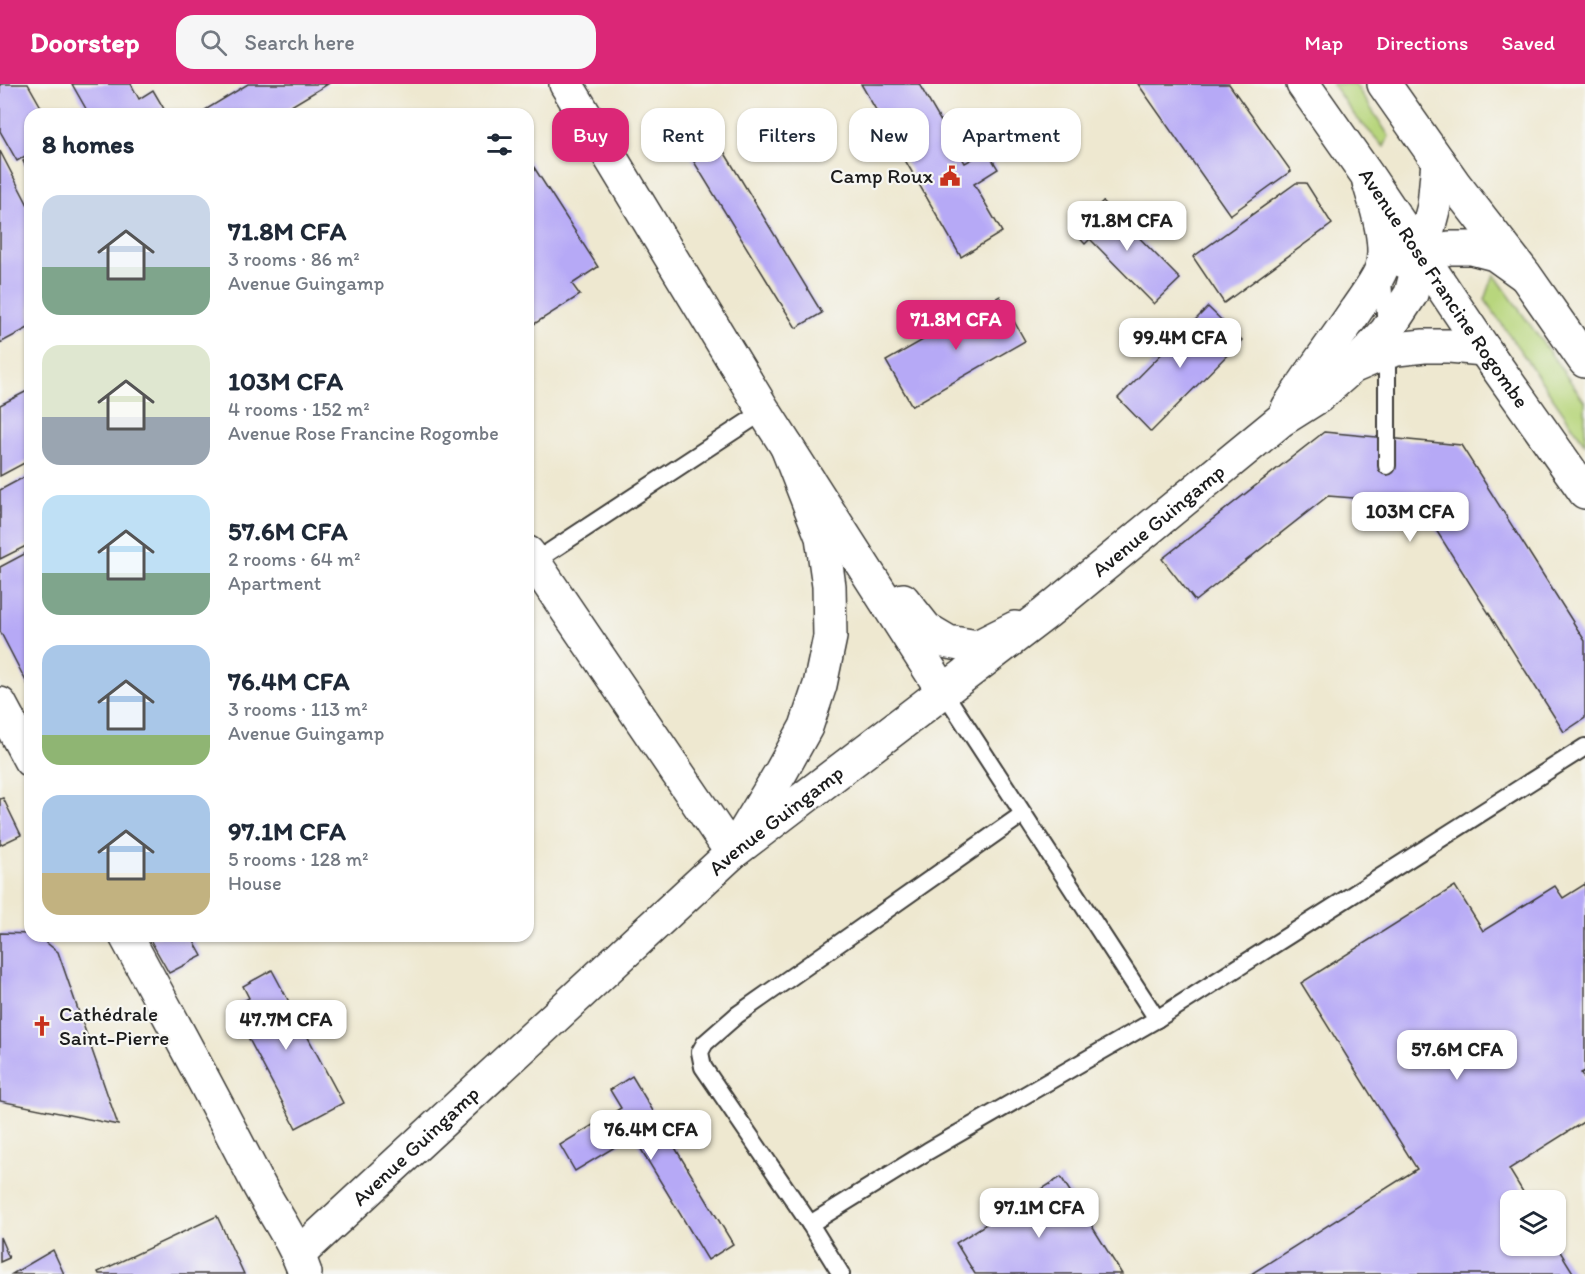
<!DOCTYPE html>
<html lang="en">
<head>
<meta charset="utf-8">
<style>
  body { margin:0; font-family:Itim,sans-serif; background:#f6f6f7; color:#1f2937; height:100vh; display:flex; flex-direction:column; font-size:22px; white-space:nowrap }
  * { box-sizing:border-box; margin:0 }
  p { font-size:20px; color:#747a83 }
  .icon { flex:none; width:33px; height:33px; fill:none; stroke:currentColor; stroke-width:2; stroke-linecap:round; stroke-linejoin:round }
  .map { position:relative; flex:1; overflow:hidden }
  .sheet { position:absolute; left:24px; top:24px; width:510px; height:834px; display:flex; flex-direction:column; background:#fff; border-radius:18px; box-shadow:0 2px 4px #0004 }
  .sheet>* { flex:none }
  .top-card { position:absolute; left:552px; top:24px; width:570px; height:54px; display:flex; gap:12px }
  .controls { position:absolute; left:1500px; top:1106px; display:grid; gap:12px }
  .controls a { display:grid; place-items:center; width:66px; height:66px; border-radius:12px; background:#fff; box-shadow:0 2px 4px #0004; font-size:30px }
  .price { position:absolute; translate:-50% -51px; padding:0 14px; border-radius:12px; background:#fff; color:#222; font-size:20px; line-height:39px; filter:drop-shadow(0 2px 3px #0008) }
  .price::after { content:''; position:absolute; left:50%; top:36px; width:18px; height:14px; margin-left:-9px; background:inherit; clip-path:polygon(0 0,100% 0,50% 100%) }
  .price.on { background:#db2777; color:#fff }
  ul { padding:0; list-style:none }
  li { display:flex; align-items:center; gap:18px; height:150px; padding:0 18px }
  li span { display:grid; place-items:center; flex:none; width:168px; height:120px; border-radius:18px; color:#555 }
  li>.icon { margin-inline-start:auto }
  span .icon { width:72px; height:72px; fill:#fffc; stroke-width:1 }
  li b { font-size:26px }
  h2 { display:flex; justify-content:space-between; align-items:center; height:72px; padding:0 18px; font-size:26px }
  .pill { padding:0 21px; border-radius:18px; background:#fff; box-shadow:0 2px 4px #0004; font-size:21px; line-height:54px }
  .pill.on { background:#db2777; color:#fff }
  header { display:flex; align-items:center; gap:36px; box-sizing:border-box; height:84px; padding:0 30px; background:#db2777; color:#fff }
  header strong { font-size:28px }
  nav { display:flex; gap:33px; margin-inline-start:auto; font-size:21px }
  .search { width:420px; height:54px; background:#f6f6f7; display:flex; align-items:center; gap:15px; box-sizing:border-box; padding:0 21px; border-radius:18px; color:#747a83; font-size:22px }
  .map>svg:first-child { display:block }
  .green { fill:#b8d67d; stroke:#6a794c; stroke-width:1.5 }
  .building { fill:#b6a9f6 }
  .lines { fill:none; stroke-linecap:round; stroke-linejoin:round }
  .service-casing { stroke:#3c3b37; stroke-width:20 }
  .minor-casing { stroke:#3c3b37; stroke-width:36 }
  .tertiary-casing { stroke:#3c3b37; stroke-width:36 }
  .secondary-casing { stroke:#3c3b37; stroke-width:36 }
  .service { stroke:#fff; stroke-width:16 }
  .minor { stroke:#fff; stroke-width:33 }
  .tertiary { stroke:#fff; stroke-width:33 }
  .secondary { stroke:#fff; stroke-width:33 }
  .labels { text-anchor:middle; stroke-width:4.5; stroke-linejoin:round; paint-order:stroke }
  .poi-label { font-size:21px; fill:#1c1c1c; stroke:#f6f6f2; text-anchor:end }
  .street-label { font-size:21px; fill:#1c1c1c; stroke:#f6f6f2 }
</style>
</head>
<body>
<header>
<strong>Doorstep</strong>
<div class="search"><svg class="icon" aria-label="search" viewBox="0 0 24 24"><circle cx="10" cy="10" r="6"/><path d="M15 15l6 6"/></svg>Search here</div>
<nav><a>Map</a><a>Directions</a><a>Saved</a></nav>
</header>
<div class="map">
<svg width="1585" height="1190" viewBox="0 0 1585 1190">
  <rect width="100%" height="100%" fill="#f6f6f2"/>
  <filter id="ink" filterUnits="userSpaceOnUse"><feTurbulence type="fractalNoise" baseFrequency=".0167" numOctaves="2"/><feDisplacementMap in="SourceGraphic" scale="12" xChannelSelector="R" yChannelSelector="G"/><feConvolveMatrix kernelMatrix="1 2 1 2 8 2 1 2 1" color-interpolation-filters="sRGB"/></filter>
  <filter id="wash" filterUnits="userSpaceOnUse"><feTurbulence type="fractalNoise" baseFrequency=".008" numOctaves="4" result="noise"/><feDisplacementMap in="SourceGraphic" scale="24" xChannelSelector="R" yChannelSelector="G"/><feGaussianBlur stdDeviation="1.35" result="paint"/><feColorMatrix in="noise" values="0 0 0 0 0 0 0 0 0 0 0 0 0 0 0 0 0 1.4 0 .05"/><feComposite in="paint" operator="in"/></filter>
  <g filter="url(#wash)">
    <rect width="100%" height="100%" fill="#eee8d0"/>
    <g class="green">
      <path d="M1332 0H1355L1389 52 1384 63 1355 32Z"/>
      <path d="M1494 190 1585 318V360L1485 216Z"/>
    </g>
    <g id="blocks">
      <g class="building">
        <path d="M0 0H28L45 30H30V69L17 77 0 47Z"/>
        <path d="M72 0H131L139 15 153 6 167 30H89Z"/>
        <path d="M248 0H328L278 30H207L205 26Z"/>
        <path d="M861 0H919L965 79 987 67 998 85 974 100 1002 148 961 173Z"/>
        <path d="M1138 0H1229L1291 87 1230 131Z"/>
        <path d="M706 38 822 229 796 244 680 55Z"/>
        <path d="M0 67 30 125V243L0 259Z"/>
        <path d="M30 73V91L23 77Z"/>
        <path d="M528 74 598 183 572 200 580 211 528 244Z"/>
        <path d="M1296 99H1306L1332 140 1224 219 1193 173Z"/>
        <path d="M1103 117 1180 195 1154 220 1090 155 1085 160 1073 147Z"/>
        <path d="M1000 212 1025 257 912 322 886 277Z"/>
        <path d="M1208 223 1242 256 1151 348 1118 314Z"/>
        <path d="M29 306 30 376 0 392V321Z"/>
        <path d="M1324 348 1461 361 1585 557V634L1564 648 1419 419 1328 412 1195 517 1162 475Z"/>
        <path d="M30 390V460L0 475V406Z"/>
        <path d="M30 467V605L0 547V483Z"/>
        <path d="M3 714 21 751 0 761V715Z"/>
        <path d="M1585 800V987L1581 989 1585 996V1037L1509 1085 1528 1116H1510V1161H1556L1574 1190H1251L1417 1085 1301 899 1455 802 1483 847 1555 802 1563 814Z"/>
        <path d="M0 849 30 850V852H38L58 868 118 1041 0 1017Z"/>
        <path d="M148 852H191L202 872 169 889Z"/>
        <path d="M272 886 343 1019 296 1044 232 923 249 914 243 902Z"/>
        <path d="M632 992 733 1160 708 1176 633 1052 575 1087 560 1061 621 1024 610 1006Z"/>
        <path d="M1061 1093 1122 1190H975L956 1159Z"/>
        <path d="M217 1132 244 1190H99L98 1188Z"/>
        <path d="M0 1153 9 1174 0 1178Z"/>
        <path d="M53 1166 64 1190H12Z"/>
      </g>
    </g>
  </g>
  <g filter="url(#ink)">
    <use href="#blocks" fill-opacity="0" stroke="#3c3b37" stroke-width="1.5"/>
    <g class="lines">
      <g class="service-casing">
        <g id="service">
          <path d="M1383 193 1387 268V382"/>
          <path d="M534 478 764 327"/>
          <path d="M944 608 1157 935"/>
          <path d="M810 1140 703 983 700 968 705 959 737 931 1023 730"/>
          <path d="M841 1190 810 1140 928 1067 1157 935 1585 663"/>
        </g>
      </g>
      <g class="minor-casing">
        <g id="minor">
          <path d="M566 0 764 327 944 608"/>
          <path d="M528 469 732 769 781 688 806 643 820 601 830 553 829 502 822 453 787 363"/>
          <path d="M903 516 926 545 948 558 977 563 1015 544"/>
        </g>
      </g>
      <g class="tertiary-casing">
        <g id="tertiary">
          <path d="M1404 177 1449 164H1472L1495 170 1523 190"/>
          <path d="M1360 276 1386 248 1411 210 1434 122 1438 77"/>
          <path d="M1288 324C1309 291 1334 259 1356 226 1363 216 1379 194 1382 183 1389 159 1376 121 1369 98"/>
          <path d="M0 620 30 676"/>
          <path d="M126 852C170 933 214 1014 256 1096 272 1127 294 1156 305 1189"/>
          <path id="s1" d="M299 1170 732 769 1046 529 1281 336 1319 312 1352 283 1387 268 1397 265 1424 262H1449L1484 265"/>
        </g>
      </g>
      <g class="secondary-casing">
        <g id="secondary">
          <path id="s2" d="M1303 0 1367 91 1484 265 1585 408"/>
          <path d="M1384 0 1455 101 1525 191 1585 277"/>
        </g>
      </g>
      <use href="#service" class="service"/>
      <use href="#minor" class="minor"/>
      <use href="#tertiary" class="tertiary"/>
      <use href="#secondary" class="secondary"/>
    </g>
  </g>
  <defs>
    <g id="civic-bare" transform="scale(1.62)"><path d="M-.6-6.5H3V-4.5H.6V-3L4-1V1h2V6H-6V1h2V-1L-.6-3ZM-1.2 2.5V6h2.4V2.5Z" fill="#c8321e" stroke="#f6f6f2" stroke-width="2.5" paint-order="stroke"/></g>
    <g id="church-bare" transform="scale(1.62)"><path d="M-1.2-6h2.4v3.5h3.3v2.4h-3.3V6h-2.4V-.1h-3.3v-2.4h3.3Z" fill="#c8321e" stroke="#f6f6f2" stroke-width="2.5" paint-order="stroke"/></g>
  </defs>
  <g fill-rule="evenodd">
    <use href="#civic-bare" x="950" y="92"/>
    <use href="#church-bare" x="42" y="942"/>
  </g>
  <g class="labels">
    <g class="poi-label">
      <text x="933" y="99">Camp Roux</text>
      <text x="59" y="937" text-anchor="start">Cathédrale<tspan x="59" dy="24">Saint-Pierre</tspan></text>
    </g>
    <g class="street-label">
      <text dy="7" stroke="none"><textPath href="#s2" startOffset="248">Avenue Rose Francine Rogombe</textPath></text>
      <text dy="7" stroke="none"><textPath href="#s1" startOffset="1131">Avenue Guingamp</textPath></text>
      <text dy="7" stroke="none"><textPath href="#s1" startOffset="645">Avenue Guingamp</textPath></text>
      <text dy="7" stroke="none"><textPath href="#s1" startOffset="159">Avenue Guingamp</textPath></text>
    </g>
  </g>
</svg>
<div class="controls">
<a><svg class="icon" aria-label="layers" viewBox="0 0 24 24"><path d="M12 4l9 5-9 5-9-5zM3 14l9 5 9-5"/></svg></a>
</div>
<b class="price" style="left:1127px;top:168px">71.8M CFA</b>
<b class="price on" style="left:956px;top:267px">71.8M CFA</b>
<b class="price" style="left:1180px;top:285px">99.4M CFA</b>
<b class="price" style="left:1410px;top:459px">103M CFA</b>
<b class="price" style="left:286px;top:967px">47.7M CFA</b>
<b class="price" style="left:1457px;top:997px">57.6M CFA</b>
<b class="price" style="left:651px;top:1077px">76.4M CFA</b>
<b class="price" style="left:1039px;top:1155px">97.1M CFA</b>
<div class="top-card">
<a class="pill on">Buy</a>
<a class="pill">Rent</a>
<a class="pill">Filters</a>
<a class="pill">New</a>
<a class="pill">Apartment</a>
</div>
<section class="sheet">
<h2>8 homes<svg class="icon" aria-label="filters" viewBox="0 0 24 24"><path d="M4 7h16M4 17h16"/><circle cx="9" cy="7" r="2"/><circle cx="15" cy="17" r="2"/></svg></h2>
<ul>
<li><span style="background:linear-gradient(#c9d6e8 60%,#7fa58c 0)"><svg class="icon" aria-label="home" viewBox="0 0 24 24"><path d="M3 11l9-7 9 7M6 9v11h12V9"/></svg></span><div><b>71.8M CFA</b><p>3 rooms · 86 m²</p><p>Avenue Guingamp</p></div></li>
<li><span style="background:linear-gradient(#dfe7d0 60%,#9aa5b1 0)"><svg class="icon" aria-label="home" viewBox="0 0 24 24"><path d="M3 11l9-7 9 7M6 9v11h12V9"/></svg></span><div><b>103M CFA</b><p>4 rooms · 152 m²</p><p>Avenue Rose Francine Rogombe</p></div></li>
<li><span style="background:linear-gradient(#bfe0f5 65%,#7fa58c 0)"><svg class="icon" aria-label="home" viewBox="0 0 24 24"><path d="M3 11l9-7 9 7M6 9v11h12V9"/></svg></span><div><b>57.6M CFA</b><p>2 rooms · 64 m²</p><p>Apartment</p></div></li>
<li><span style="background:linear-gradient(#a9c7e8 75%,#8fb573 0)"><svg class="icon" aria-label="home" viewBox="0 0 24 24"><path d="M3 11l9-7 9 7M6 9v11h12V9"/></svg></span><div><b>76.4M CFA</b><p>3 rooms · 113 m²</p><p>Avenue Guingamp</p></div></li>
<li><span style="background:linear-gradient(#a9c7e8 65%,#c2b280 0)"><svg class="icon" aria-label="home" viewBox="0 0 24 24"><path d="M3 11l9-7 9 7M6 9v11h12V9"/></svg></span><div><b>97.1M CFA</b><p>5 rooms · 128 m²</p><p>House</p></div></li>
</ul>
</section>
</div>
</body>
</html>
